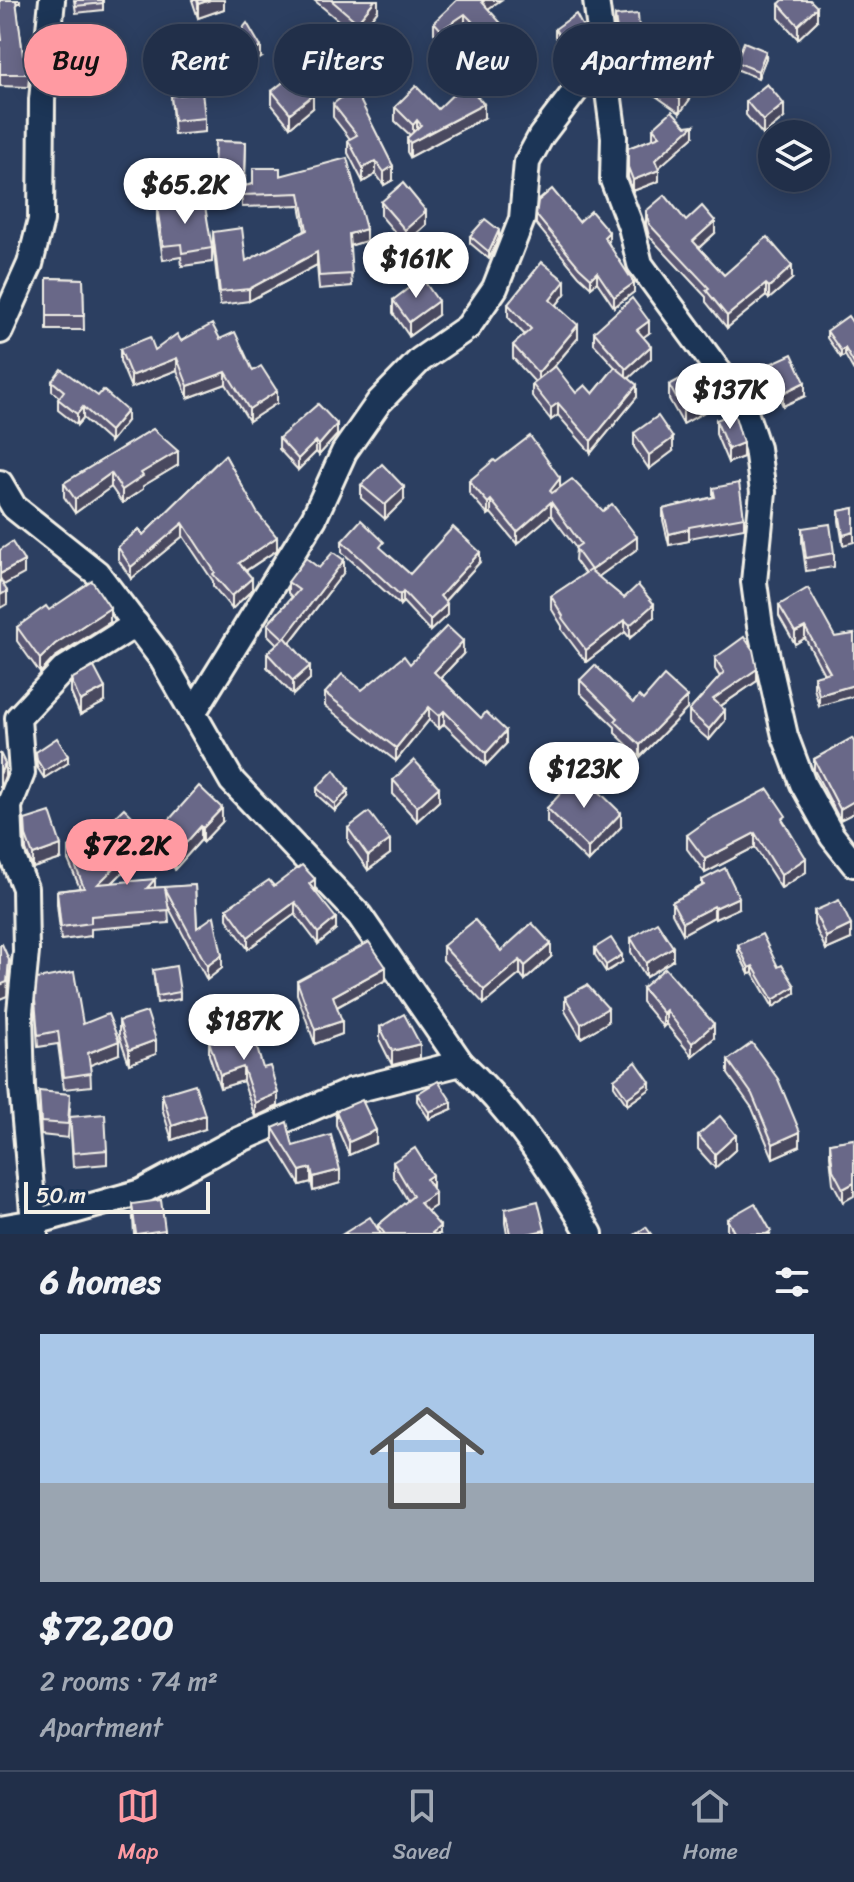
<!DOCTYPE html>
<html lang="en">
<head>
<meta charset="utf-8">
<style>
  body { margin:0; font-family:Sriracha,sans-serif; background:#293750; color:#f1f3f6; height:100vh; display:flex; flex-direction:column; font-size:30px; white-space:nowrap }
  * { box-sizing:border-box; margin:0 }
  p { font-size:26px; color:#a2a9b4 }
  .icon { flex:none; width:44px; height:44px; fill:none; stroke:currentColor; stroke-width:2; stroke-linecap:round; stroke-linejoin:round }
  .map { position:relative; height:1234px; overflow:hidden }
  .side { display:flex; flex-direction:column; background:#212f49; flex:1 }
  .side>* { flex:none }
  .hud { position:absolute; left:24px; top:24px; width:806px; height:72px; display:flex; gap:16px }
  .fabs { position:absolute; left:758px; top:120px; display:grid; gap:16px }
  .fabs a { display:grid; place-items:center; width:72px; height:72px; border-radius:50%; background:#212f49; box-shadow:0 4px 20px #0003,0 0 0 2px #3e4a61; font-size:40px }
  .scale { position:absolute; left:24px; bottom:20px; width:186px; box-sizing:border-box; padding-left:8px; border:4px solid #f4f1e8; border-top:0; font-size:22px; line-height:28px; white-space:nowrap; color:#f4f1e8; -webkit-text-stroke:6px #1d3557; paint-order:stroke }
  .price { position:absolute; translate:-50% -68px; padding:0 18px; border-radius:28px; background:#fff; color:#222; font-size:26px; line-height:52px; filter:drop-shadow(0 2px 4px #0008) }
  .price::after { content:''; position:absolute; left:50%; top:48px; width:24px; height:18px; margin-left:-12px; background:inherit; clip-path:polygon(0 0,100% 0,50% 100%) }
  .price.on { background:#ff9aa2; color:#111 }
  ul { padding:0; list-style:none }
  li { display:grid; align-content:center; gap:16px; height:424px; padding:0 40px }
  li span { display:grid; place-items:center; height:248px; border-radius:0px; color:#555 }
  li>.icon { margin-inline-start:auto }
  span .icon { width:144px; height:144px; fill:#fffc; stroke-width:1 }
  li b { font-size:34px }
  h2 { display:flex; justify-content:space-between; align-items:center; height:96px; padding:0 40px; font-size:34px }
  .tag { padding:0 28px; border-radius:36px; background:#212f49; box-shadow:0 4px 20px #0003,0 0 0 2px #3e4a61; font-size:28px; line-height:72px }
  .tag.on { background:#ff9aa2; color:#111 }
  .tab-bar { display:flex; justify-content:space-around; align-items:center; height:112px; border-top:2px solid #3e4a61; background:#212f49; font-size:22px; color:#a2a9b4 }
  .tab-bar a { display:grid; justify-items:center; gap:4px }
  .tab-bar .on { color:#ff9aa2 }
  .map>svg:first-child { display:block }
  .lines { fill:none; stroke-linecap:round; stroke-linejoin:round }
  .minor-casing { stroke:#f4f1e8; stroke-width:30 }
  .minor { stroke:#1d3557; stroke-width:24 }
  .wall { fill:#5a5975; stroke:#f4f1e8; stroke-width:2 }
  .shaded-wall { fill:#4a485f; stroke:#f4f1e8; stroke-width:2 }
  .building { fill:#696788; stroke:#f4f1e8; stroke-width:2 }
</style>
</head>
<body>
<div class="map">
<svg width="854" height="1234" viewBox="0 0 854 1234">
  <rect width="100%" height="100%" fill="#2c3f61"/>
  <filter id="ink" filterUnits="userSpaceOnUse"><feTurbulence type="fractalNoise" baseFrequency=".0125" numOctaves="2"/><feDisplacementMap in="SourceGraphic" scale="16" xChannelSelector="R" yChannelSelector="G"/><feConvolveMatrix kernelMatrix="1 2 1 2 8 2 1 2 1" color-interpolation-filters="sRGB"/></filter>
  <g filter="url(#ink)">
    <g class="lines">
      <g class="minor-casing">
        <g id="minor">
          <path d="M596 0 614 137 613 180 631 227 640 264 742 403 757 448 763 492 754 582 760 626 785 736 803 784 832 836 854 864"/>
          <path d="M0 331 30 264 41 220 42 100 52 0"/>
          <path d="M0 483 14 507 97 573 162 659 232 781 359 915 461 1063"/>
          <path d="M193 713 314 518 344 452 379 402 420 360 468 327 495 288 522 219 527 162 541 136 604 53"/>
          <path d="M0 1228 35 1222 141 1192 232 1143 351 1091 461 1063C514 1112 553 1172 590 1234"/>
          <path d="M35 1234 22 1087 20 1012 26 952 25 888 11 853 9 806 22 773 18 718 63 670 136 624"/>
        </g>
      </g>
      <use href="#minor" class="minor"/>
    </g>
    <g class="wall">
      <path d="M0 0H20V3H16L23 55 30 68 28 87 0 86Z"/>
      <path d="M74 0H103V10L76 13Z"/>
      <path d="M192 0H224V9L198 18Z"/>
      <path d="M314 0H378V10L357 36Z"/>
      <path d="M779 4 817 21 798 39 779 18Z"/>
      <path d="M488 9 507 41 480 67 459 44V33L466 26 465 25 441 41 434 33V22Z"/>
      <path d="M615 16 640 44V58L619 60 615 29Z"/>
      <path d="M555 29 586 40 566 53 555 36Z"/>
      <path d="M185 51 261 58 231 74V90L187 93Z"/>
      <path d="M766 58 758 78 736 69V62Z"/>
      <path d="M653 80 700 85 680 113 653 94Z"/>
      <path d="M272 91 313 108 290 127 272 105Z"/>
      <path d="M171 96 205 118V132L174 135Z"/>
      <path d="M746 101 784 118 763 135 746 115Z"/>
      <path d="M333 104 393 180 384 185 376 174 363 182 348 153V140L350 139 333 117Z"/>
      <path d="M395 107 438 109 484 118 410 157 407 152V138L410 135 395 121Z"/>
      <path d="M686 126 694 136 658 168 659 181 633 191 628 177V148L653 139V128Z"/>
      <path d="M215 141 246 142 245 186 280 176 366 241 349 246 352 286 319 289 317 265 249 301 220 305 213 244V232L246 261 305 231 300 205 242 207 241 187 244 186 214 185Z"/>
      <path d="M381 202 426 225 405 244 381 216Z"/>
      <path d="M157 207 212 248V262L182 266 181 257 163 260 157 220Z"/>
      <path d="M646 211 686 221 715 233 699 248 724 275 792 279 769 299 766 296 727 328 706 302V297L649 236 646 224Z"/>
      <path d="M536 215 579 222 609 241 608 242 634 292 614 307 597 282 591 287 579 276 536 224Z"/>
      <path d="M470 236 499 237 489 259 470 243Z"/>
      <path d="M47 278 83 279 84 330H47Z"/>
      <path d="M565 294 556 306 578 338 553 368 576 393 593 394 615 367 594 344V332L649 333 643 337 651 358 629 378 637 397 591 453 558 415 551 420 532 396V384L535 382 513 358V345L525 335 508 317V304Z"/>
      <path d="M393 300 438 315 409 336 393 313Z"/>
      <path d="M854 325V371L845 355 841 358 827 338V331Z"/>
      <path d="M220 339 253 371 277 403 249 421 226 384 188 398 177 370 131 388 120 361V349L155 350 181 341Z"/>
      <path d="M770 364 805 396 783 406 770 378Z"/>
      <path d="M52 381 127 421 110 442 83 418 77 425 58 410V399L59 397 52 391Z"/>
      <path d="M669 385 706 411 683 424 669 399Z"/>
      <path d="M716 420 743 457 728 463 716 434Z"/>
      <path d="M153 429 178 465 143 486V489L122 503 111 487 75 513 64 497V483Z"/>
      <path d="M634 433 673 451 649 469 634 447Z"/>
      <path d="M337 435 319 455 316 452 298 470 279 449V438Z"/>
      <path d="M225 455 277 550 246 571 252 590 232 609 213 586V581L183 536 131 579 118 559V547L143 535Z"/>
      <path d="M496 462 560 487 637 549 598 577 624 598 654 617 630 638 625 632 586 662 562 630V626L551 608V596L585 574 575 560 576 548 551 515 517 544 491 513 488 515 469 493V481Z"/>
      <path d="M361 485 404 500 385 519 361 498Z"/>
      <path d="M713 488 744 517V528L689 538V541L669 545 663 520V509L713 497Z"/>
      <path d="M854 508 843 545 839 521V511Z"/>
      <path d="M802 528 834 553V567L806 571 802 542Z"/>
      <path d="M342 541 384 551 410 574 480 562 445 601 447 615 430 631 403 602 400 605 342 552Z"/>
      <path d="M319 568 344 572 290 643 310 679 293 695 267 667V653L277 644 268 635V624L292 597 288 593V582Z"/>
      <path d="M779 605 835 637 854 634 819 706 814 688V676L824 674 805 638 795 644 779 616Z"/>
      <path d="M49 610 110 622 55 657 40 673 17 641V627Z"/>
      <path d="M463 654 441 678 506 744 486 765 444 724 439 729 429 720 396 761 325 706V693L362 690 410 664Z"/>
      <path d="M715 658 757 681 721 706 725 721 709 740 689 723V711L720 677 715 669Z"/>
      <path d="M71 679 105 702 80 715 71 693Z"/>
      <path d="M580 680 633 703 643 700 687 709 640 757 615 733V727L580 693Z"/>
      <path d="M854 742V813L840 820 814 770V759Z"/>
      <path d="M36 752 68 763 44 778 37 767Z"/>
      <path d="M393 780 439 801 417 821 393 794Z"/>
      <path d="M317 788 348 797 335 811 317 795Z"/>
      <path d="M547 808 621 827 588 862 547 822Z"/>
      <path d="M25 820 61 859 33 868 26 850Z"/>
      <path d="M222 822 203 842 201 840 175 869 154 850V837Z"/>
      <path d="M786 825 806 872 781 888 755 847 705 873 687 849V835Z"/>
      <path d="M348 828 390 854 368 870 348 842Z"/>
      <path d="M68 847 140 855 112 883 155 888 195 885 197 928 222 968 207 980 168 906 169 923 91 929V936L61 940 57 904V891L80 888 68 860Z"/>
      <path d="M702 880 739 908 715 919 714 917 683 934 672 913V902L702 886Z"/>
      <path d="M274 886 315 891 336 929 318 944 295 914 248 949 227 919V908Z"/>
      <path d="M814 911 851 939 826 950 814 925Z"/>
      <path d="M631 938 673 960 646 977 631 952Z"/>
      <path d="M738 945 795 993 773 1007 753 973 749 974 738 952Z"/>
      <path d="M443 946 501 951 551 957 525 980 520 974 484 1004 443 960Z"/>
      <path d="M595 948 622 962 606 972 595 955Z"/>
      <path d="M153 970 180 992V999L157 1003Z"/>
      <path d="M386 980 337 1007 342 1034 315 1044 297 994V981Z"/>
      <path d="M642 988 714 1038 692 1056 666 1024 663 1027 642 1002Z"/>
      <path d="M565 997 608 1022 581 1038 565 1011Z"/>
      <path d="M35 1000 83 1024 119 1054 90 1065 91 1086 64 1089 58 1044 38 1047Z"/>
      <path d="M119 1021 156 1054 129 1064 119 1035Z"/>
      <path d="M380 1027 420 1058 392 1065 380 1041Z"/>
      <path d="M209 1041 263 1068 278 1106 255 1117 243 1081 220 1088 209 1055Z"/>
      <path d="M728 1060 800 1146 773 1158 752 1108 728 1074Z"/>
      <path d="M614 1079 650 1089 627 1105 614 1086Z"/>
      <path d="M39 1091 70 1108 68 1138 41 1135Z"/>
      <path d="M162 1094 205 1129 172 1140 162 1108Z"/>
      <path d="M417 1094 452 1109 429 1119 417 1101Z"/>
      <path d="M336 1111 376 1143 349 1155 336 1125Z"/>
      <path d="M70 1117 107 1150V1164L73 1167Z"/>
      <path d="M273 1128 293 1146 340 1183 313 1191 311 1182 300 1185 273 1141Z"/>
      <path d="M698 1135 736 1149 715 1168 698 1149Z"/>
      <path d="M854 1139 843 1202 833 1183 830 1156V1143Z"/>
      <path d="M393 1162 432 1188 435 1206 427 1211 440 1234H343L378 1230V1225L408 1201 393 1176Z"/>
      <path d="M132 1204 165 1230V1234H134Z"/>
      <path d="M505 1209 545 1234H507L505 1223Z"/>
      <path d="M727 1219 771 1234H727Z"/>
    </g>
    <g class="shaded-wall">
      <path d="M210 0H224V9L198 18V4Z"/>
      <path d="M375 0H378V10L357 36V22Z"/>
      <path d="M485 0H501L482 13V2Z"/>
      <path d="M817 7V21L798 39V25Z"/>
      <path d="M465 14V25L441 41V30Z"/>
      <path d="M507 30V41L480 67V56Z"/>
      <path d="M586 33V40L566 53V46Z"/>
      <path d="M261 47V58L230 75V64Z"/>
      <path d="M766 51V58L758 78V71Z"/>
      <path d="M700 71V85L680 113V99Z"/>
      <path d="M313 95V108L290 127V113Z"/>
      <path d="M484 104V118L410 157V143Z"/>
      <path d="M784 104V118L763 135V121Z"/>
      <path d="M417 120V134L413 138V125Z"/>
      <path d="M694 125V136L655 171V160Z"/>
      <path d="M376 161V174L363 182V168Z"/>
      <path d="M393 166V180L384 185V172Z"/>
      <path d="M659 170V181L633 191V180Z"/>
      <path d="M426 211V225L405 244V230Z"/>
      <path d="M715 221V233L693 253V241Z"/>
      <path d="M366 229V241L349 246V234Z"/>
      <path d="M499 230V237L489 259V252Z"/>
      <path d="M609 232V241L604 246V237Z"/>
      <path d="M317 252V265L249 301V289Z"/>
      <path d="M792 266V279L769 299V287Z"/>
      <path d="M597 272V282L591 287V278Z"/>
      <path d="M565 281V294L550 313V300Z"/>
      <path d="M634 283V292L614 307V297Z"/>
      <path d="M766 284V296L727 328V316Z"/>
      <path d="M438 301V315L409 336V322Z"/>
      <path d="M649 321V333L637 342V330Z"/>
      <path d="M578 325V338L538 385V373Z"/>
      <path d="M651 346V358L626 381V369Z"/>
      <path d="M845 348V355L841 358V351Z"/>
      <path d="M177 358V370L131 388V376Z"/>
      <path d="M226 372V384L188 398V386Z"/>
      <path d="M805 382V396L783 406V393Z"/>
      <path d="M637 385V397L591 453V441Z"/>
      <path d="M277 391V403L249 421V409Z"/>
      <path d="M706 398V411L683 424V410Z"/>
      <path d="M558 403V415L551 420V408Z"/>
      <path d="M83 407V418L77 425V414Z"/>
      <path d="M127 411V421L110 442V431Z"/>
      <path d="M337 424V435L319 455V445Z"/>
      <path d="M673 438V451L649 469V455Z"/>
      <path d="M316 441V452L298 470V459Z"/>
      <path d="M743 443V457L728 463V449Z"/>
      <path d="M178 451V465L143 486V489L122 503V490L141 473Z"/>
      <path d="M111 473V487L75 513V499Z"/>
      <path d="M560 478V490L550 503V491Z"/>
      <path d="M404 487V500L385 519V505Z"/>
      <path d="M491 500V513L488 515V503Z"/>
      <path d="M551 502V515L517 544V532Z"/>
      <path d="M183 523V536L131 579V567Z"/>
      <path d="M689 529V541L669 545V534Z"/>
      <path d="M854 532V542L843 545V535Z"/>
      <path d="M277 537V550L239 575V563Z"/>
      <path d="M637 537V549L591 582V570Z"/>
      <path d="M480 552V562L440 606V596Z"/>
      <path d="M344 560V572L284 650V639Z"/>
      <path d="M24 561V574L0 587V574Z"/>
      <path d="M252 578V590L232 609V596Z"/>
      <path d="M7 591V604L0 608V595Z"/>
      <path d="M403 591V602L400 605V595Z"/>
      <path d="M447 604V615L430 631V620Z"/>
      <path d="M654 604V617L630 638V625Z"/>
      <path d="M110 608V622L55 657 40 673V659L55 644Z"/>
      <path d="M625 620V632L586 662V650Z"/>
      <path d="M805 627V638L795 644V632Z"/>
      <path d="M463 641V654L434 685V672Z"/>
      <path d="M310 666V679L293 695V681Z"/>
      <path d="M757 669V681L713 711V699Z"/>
      <path d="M854 685V696L819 706V695Z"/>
      <path d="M105 688V702L80 715V701Z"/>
      <path d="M687 697V709L640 757V745Z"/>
      <path d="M429 707V720L396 761V748Z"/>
      <path d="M725 710V721L709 740V729Z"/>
      <path d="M444 711V724L439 729V716Z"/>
      <path d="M506 731V744L486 765V753Z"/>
      <path d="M68 756V763L44 778V771Z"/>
      <path d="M5 763V776L0 788V774Z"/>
      <path d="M439 787V801L417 821V807Z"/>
      <path d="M348 790V797L335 811V804Z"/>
      <path d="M854 801V813L840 820V809Z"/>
      <path d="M222 808V822L203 842V828Z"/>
      <path d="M621 813V827L588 862V848Z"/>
      <path d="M201 826V840L175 869V855Z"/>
      <path d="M755 833V847L705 873V859Z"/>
      <path d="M390 840V854L368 870V856Z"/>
      <path d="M140 842V855L98 897V884Z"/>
      <path d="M61 845V859L33 868V855Z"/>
      <path d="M806 858V872L781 888V875Z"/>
      <path d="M155 879V892L147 888Z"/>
      <path d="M315 879V891L309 884Z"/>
      <path d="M739 897V908L715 919V908Z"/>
      <path d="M295 902V914L248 949V937Z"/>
      <path d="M714 906V917L683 934V922Z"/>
      <path d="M336 918V929L318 944V933Z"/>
      <path d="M851 925V939L826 950V937Z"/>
      <path d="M551 944V957L525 980V966Z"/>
      <path d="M673 947V960L646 977V963Z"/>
      <path d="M222 955V968L207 980V966Z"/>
      <path d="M622 955V962L606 972V965Z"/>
      <path d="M9 960 7 996 0 999V985Z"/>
      <path d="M520 960V974L484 1004V990Z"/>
      <path d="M753 966V973L749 974V968Z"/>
      <path d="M386 967V980L333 1009V996Z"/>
      <path d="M795 986V993L773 1007V1000Z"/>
      <path d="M608 1008V1022L581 1038V1024Z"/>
      <path d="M666 1010V1024L663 1027V1013Z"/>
      <path d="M342 1021V1034L315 1044V1030Z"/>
      <path d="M714 1024V1038L692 1056V1043Z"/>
      <path d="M156 1040V1054L129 1064V1050Z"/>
      <path d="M119 1041V1054L88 1066V1053Z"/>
      <path d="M420 1044V1058L392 1065V1051Z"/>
      <path d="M243 1067V1081L220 1088V1075Z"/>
      <path d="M650 1082V1089L627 1105V1098Z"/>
      <path d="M278 1093V1106L255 1117V1103Z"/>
      <path d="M452 1102V1109L429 1119V1112Z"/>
      <path d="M205 1115V1129L172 1140V1126Z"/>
      <path d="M376 1130V1143L349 1155V1142Z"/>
      <path d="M800 1132V1146L773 1158V1144Z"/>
      <path d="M736 1135V1149L715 1168V1154Z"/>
      <path d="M311 1168V1182L300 1185V1171Z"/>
      <path d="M340 1170V1183L313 1191V1177Z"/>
      <path d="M432 1175V1188L426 1179Z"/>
      <path d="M854 1183V1196L843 1202V1189Z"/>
      <path d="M435 1193V1206L420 1216V1203Z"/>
      <path d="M440 1226V1234H431Z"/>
      <path d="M545 1230V1234H527Z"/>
    </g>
    <g class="building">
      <path d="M0 0H16L23 55 30 56 28 74H0V40H2L0 24Z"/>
      <path d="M75 0H103V3L76 6Z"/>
      <path d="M197 0H210L198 4Z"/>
      <path d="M331 0H375L357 22Z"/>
      <path d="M457 0H485L482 2 507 30 480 56 459 33 472 21 465 14 441 30 434 22Z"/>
      <path d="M783 0H810L817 7 798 25 779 4Z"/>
      <path d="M576 14 586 33 566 46 555 29Z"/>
      <path d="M638 14 640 44 619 46 615 16Z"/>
      <path d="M247 23 261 47 230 64 231 79 187 82 185 40 235 38Z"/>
      <path d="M744 42 766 51 758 71 736 62Z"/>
      <path d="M673 52 700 71 680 99 653 80Z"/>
      <path d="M296 72 313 95 290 113 272 91Z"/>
      <path d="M465 83 484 104 410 143 407 138 421 125 417 120 413 125 395 107 416 86 438 109Z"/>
      <path d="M767 84 784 104 763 121 746 101Z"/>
      <path d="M354 88 393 166 384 172 376 161 363 168 348 140 357 135 333 104Z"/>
      <path d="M202 92 205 118 174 121 171 96Z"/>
      <path d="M672 111 686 126 694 125 655 160 659 170 633 180 628 167V148L660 136 653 128Z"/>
      <path d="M215 141 246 142 245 173 214 172Z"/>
      <path d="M347 158 366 229 349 234 352 274 319 276 317 252 249 289 220 292 213 232 242 228 246 261 307 230 300 193 242 195 241 187 253 184V168H280V176Z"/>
      <path d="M403 183 426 211 405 230 381 202Z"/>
      <path d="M552 189 579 222 591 211 609 232 604 237 634 283 614 297 597 272 591 278 579 267 536 215 538 201Z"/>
      <path d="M665 195 686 221 702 206 715 221 693 241 724 275 767 237 792 266 769 287 766 284 727 316 706 290 709 288 649 224 646 211Z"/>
      <path d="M204 200 212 248 182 253 181 244 163 246 157 207Z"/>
      <path d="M485 219 499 230 489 252 470 236Z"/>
      <path d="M542 262 565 281 550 300 578 325 538 373 513 345 531 329 508 304Z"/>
      <path d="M47 278 83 279 84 316H47Z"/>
      <path d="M422 278 438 301 409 322 393 300Z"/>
      <path d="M632 298 649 321 637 330 651 346 626 369 594 332Z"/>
      <path d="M848 316 854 325V364L845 348 841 351 827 331Z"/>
      <path d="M212 324 220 339 235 332 253 371 261 366 277 391 249 409 226 372 188 386 177 358 131 376 120 349 150 337 155 350 177 334 181 341Z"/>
      <path d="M792 354 805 382 783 393 770 364Z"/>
      <path d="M555 366 576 393 585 385 593 394 615 367 637 385 591 441 558 403 551 408 532 384Z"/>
      <path d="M61 369 98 396 103 390 127 411 110 431 83 407 77 414 58 399 64 391 52 381Z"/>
      <path d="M693 372 706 398 683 410 669 385Z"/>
      <path d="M318 404 337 424 319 445 316 441 298 459 279 438Z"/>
      <path d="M734 413 743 443 728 449 716 420Z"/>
      <path d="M658 416 673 438 649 455 634 433Z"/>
      <path d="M153 429 178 451 141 473 143 476 122 490 111 473 75 499 64 483Z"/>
      <path d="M530 436 560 478 550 491 552 493 572 479 603 511 612 504 637 537 591 570 575 548 581 544 551 502 517 532 491 500 488 503 469 481 494 460 496 462Z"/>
      <path d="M225 455 258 514 277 537 239 563 252 578 232 596 213 574 215 572 183 523 131 567 118 547 139 529 143 535Z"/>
      <path d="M382 464 404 487 385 505 361 485Z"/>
      <path d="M739 483 744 517 689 527V529L669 534 663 509 715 497 713 488Z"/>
      <path d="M854 508V532L843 535 839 511Z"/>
      <path d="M361 520 384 542 380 547 410 574 453 527 480 552 440 596 447 604 430 620 403 591 400 595 342 541Z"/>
      <path d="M830 524 834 553 806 558 802 528Z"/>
      <path d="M12 542 24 561 0 574V550Z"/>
      <path d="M333 552 344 560 284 639 268 624 299 590 288 582 306 558 319 568Z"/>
      <path d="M590 570 624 598 638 585 654 604 630 625 625 620 586 650 562 618 563 616 551 596Z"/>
      <path d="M0 578 7 591 0 595Z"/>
      <path d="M92 581 110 608 55 644 40 659 17 627 46 606 49 610Z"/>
      <path d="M808 588 835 637 854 634V685L819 695 814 676 830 672 805 627 795 632 779 605Z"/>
      <path d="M447 626 463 641 434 672 481 718 486 712 506 731 486 753 444 711 439 716 429 707 396 748 325 693 342 674 362 690 404 656 410 664Z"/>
      <path d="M285 637 310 666 293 681 267 653Z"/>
      <path d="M744 637 753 650 757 669 713 699 725 710 709 729 689 711 724 672 715 658Z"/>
      <path d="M595 665 633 703 639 696 643 700 664 676 687 697 640 745 615 721 618 718 580 680Z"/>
      <path d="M94 667 105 688 80 701 71 679Z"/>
      <path d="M57 738 68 756 44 771 37 760 36 752Z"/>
      <path d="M852 738 854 742V801L840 809 814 759Z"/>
      <path d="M0 753 5 763 0 774Z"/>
      <path d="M414 760 439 787 417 807 393 780Z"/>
      <path d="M334 770 348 790 335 804 317 788Z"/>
      <path d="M580 773 621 813 588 848 547 808Z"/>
      <path d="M199 786 222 808 203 828 201 826 175 855 154 837Z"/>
      <path d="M768 789 786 816 782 819 806 858 781 875 755 833 705 859 687 835 708 820Z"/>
      <path d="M124 808 139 823 140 842 98 884 155 879 147 888 195 885 197 928 214 916 222 955 207 966 165 888 169 910 91 916V923L61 927 57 891 84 888 68 847 96 835Z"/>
      <path d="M50 812 61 845 33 855 26 836 25 820Z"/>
      <path d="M369 812 390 840 368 856 348 828Z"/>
      <path d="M302 865 315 879 309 884 336 918 318 933 295 902 248 937 227 908 269 880 274 886Z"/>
      <path d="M725 868 739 897 715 908 714 906 683 922 672 902 704 885 702 880Z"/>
      <path d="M839 900 851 925 826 937 814 911Z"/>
      <path d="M475 920 501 951 532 923 551 944 525 966 520 960 484 990 443 946Z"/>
      <path d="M657 922 673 947 646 963 631 938Z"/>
      <path d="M762 934 778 967 782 965 795 986 773 1000 753 966 749 968 738 945Z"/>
      <path d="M611 938 622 955 606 965 595 948Z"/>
      <path d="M369 942 386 967 333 996 342 1021 315 1030 297 981Z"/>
      <path d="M2 944 9 960 7 982 0 985V945Z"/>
      <path d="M176 966 180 992 157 996 153 970Z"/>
      <path d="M665 968 714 1024 692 1043 666 1010 663 1013 642 988Z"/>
      <path d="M74 972 83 1024 108 1014 119 1041 88 1053 91 1073 64 1077 58 1031 38 1035 35 1000 37 979Z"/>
      <path d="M587 985 608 1008 581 1024 565 997Z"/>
      <path d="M147 1012 156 1040 129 1050 119 1021Z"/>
      <path d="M404 1014 420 1044 392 1051 380 1027Z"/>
      <path d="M251 1028 263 1068 270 1066 278 1093 255 1103 243 1067 220 1075 209 1041Z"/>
      <path d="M752 1043 778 1079 800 1132 773 1144 752 1094 728 1060Z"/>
      <path d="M636 1062 650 1082 627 1098 614 1079Z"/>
      <path d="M438 1081 452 1102 429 1112 417 1094Z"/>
      <path d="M195 1084 205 1115 172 1126 162 1094Z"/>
      <path d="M39 1091 70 1094 68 1124 41 1122Z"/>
      <path d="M362 1100 376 1130 349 1142 336 1111Z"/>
      <path d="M105 1114 107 1150 73 1153 70 1117Z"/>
      <path d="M720 1116 736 1135 715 1154 698 1135Z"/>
      <path d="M287 1122 293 1146 331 1135 340 1170 313 1177 311 1168 300 1171 273 1128Z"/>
      <path d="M854 1139V1183L843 1189 833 1170 830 1143Z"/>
      <path d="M415 1148 432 1175 426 1179 435 1193 420 1203 440 1226 431 1234H385L378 1225 413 1196 393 1162Z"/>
      <path d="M161 1200 165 1230 136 1234 132 1204Z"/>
      <path d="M538 1201 545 1230 527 1234H510L505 1209Z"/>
      <path d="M755 1203 771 1231 766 1234H735L727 1219Z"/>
      <path d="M370 1217 381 1234H343Z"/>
      <path d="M646 1227 651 1234H636Z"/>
    </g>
  </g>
</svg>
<div class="fabs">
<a><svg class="icon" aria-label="layers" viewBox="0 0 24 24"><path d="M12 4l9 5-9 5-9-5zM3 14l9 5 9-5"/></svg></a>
</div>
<div class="scale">50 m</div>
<b class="price" style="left:185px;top:226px">$65.2K</b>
<b class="price" style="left:416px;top:300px">$161K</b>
<b class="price" style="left:730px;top:431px">$137K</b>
<b class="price" style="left:584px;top:810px">$123K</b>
<b class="price on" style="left:127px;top:887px">$72.2K</b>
<b class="price" style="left:244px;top:1062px">$187K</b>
<div class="hud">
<a class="tag on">Buy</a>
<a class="tag">Rent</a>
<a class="tag">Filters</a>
<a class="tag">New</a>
<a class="tag">Apartment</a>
</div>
</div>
<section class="side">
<h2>6 homes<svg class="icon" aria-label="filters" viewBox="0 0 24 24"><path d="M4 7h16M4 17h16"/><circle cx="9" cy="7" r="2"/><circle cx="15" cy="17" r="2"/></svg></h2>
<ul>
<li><span style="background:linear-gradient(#a9c7e8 60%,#9aa5b1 0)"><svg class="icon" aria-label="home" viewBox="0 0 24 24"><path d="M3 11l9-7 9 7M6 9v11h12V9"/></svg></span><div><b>$72,200</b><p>2 rooms · 74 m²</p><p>Apartment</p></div></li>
</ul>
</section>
<nav class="tab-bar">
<a class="on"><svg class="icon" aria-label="map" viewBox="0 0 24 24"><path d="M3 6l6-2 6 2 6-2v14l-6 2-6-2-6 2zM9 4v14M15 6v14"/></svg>Map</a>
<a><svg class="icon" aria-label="saved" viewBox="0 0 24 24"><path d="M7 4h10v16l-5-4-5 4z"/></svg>Saved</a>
<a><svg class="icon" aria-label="home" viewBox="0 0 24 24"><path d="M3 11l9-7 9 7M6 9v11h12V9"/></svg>Home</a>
</nav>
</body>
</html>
